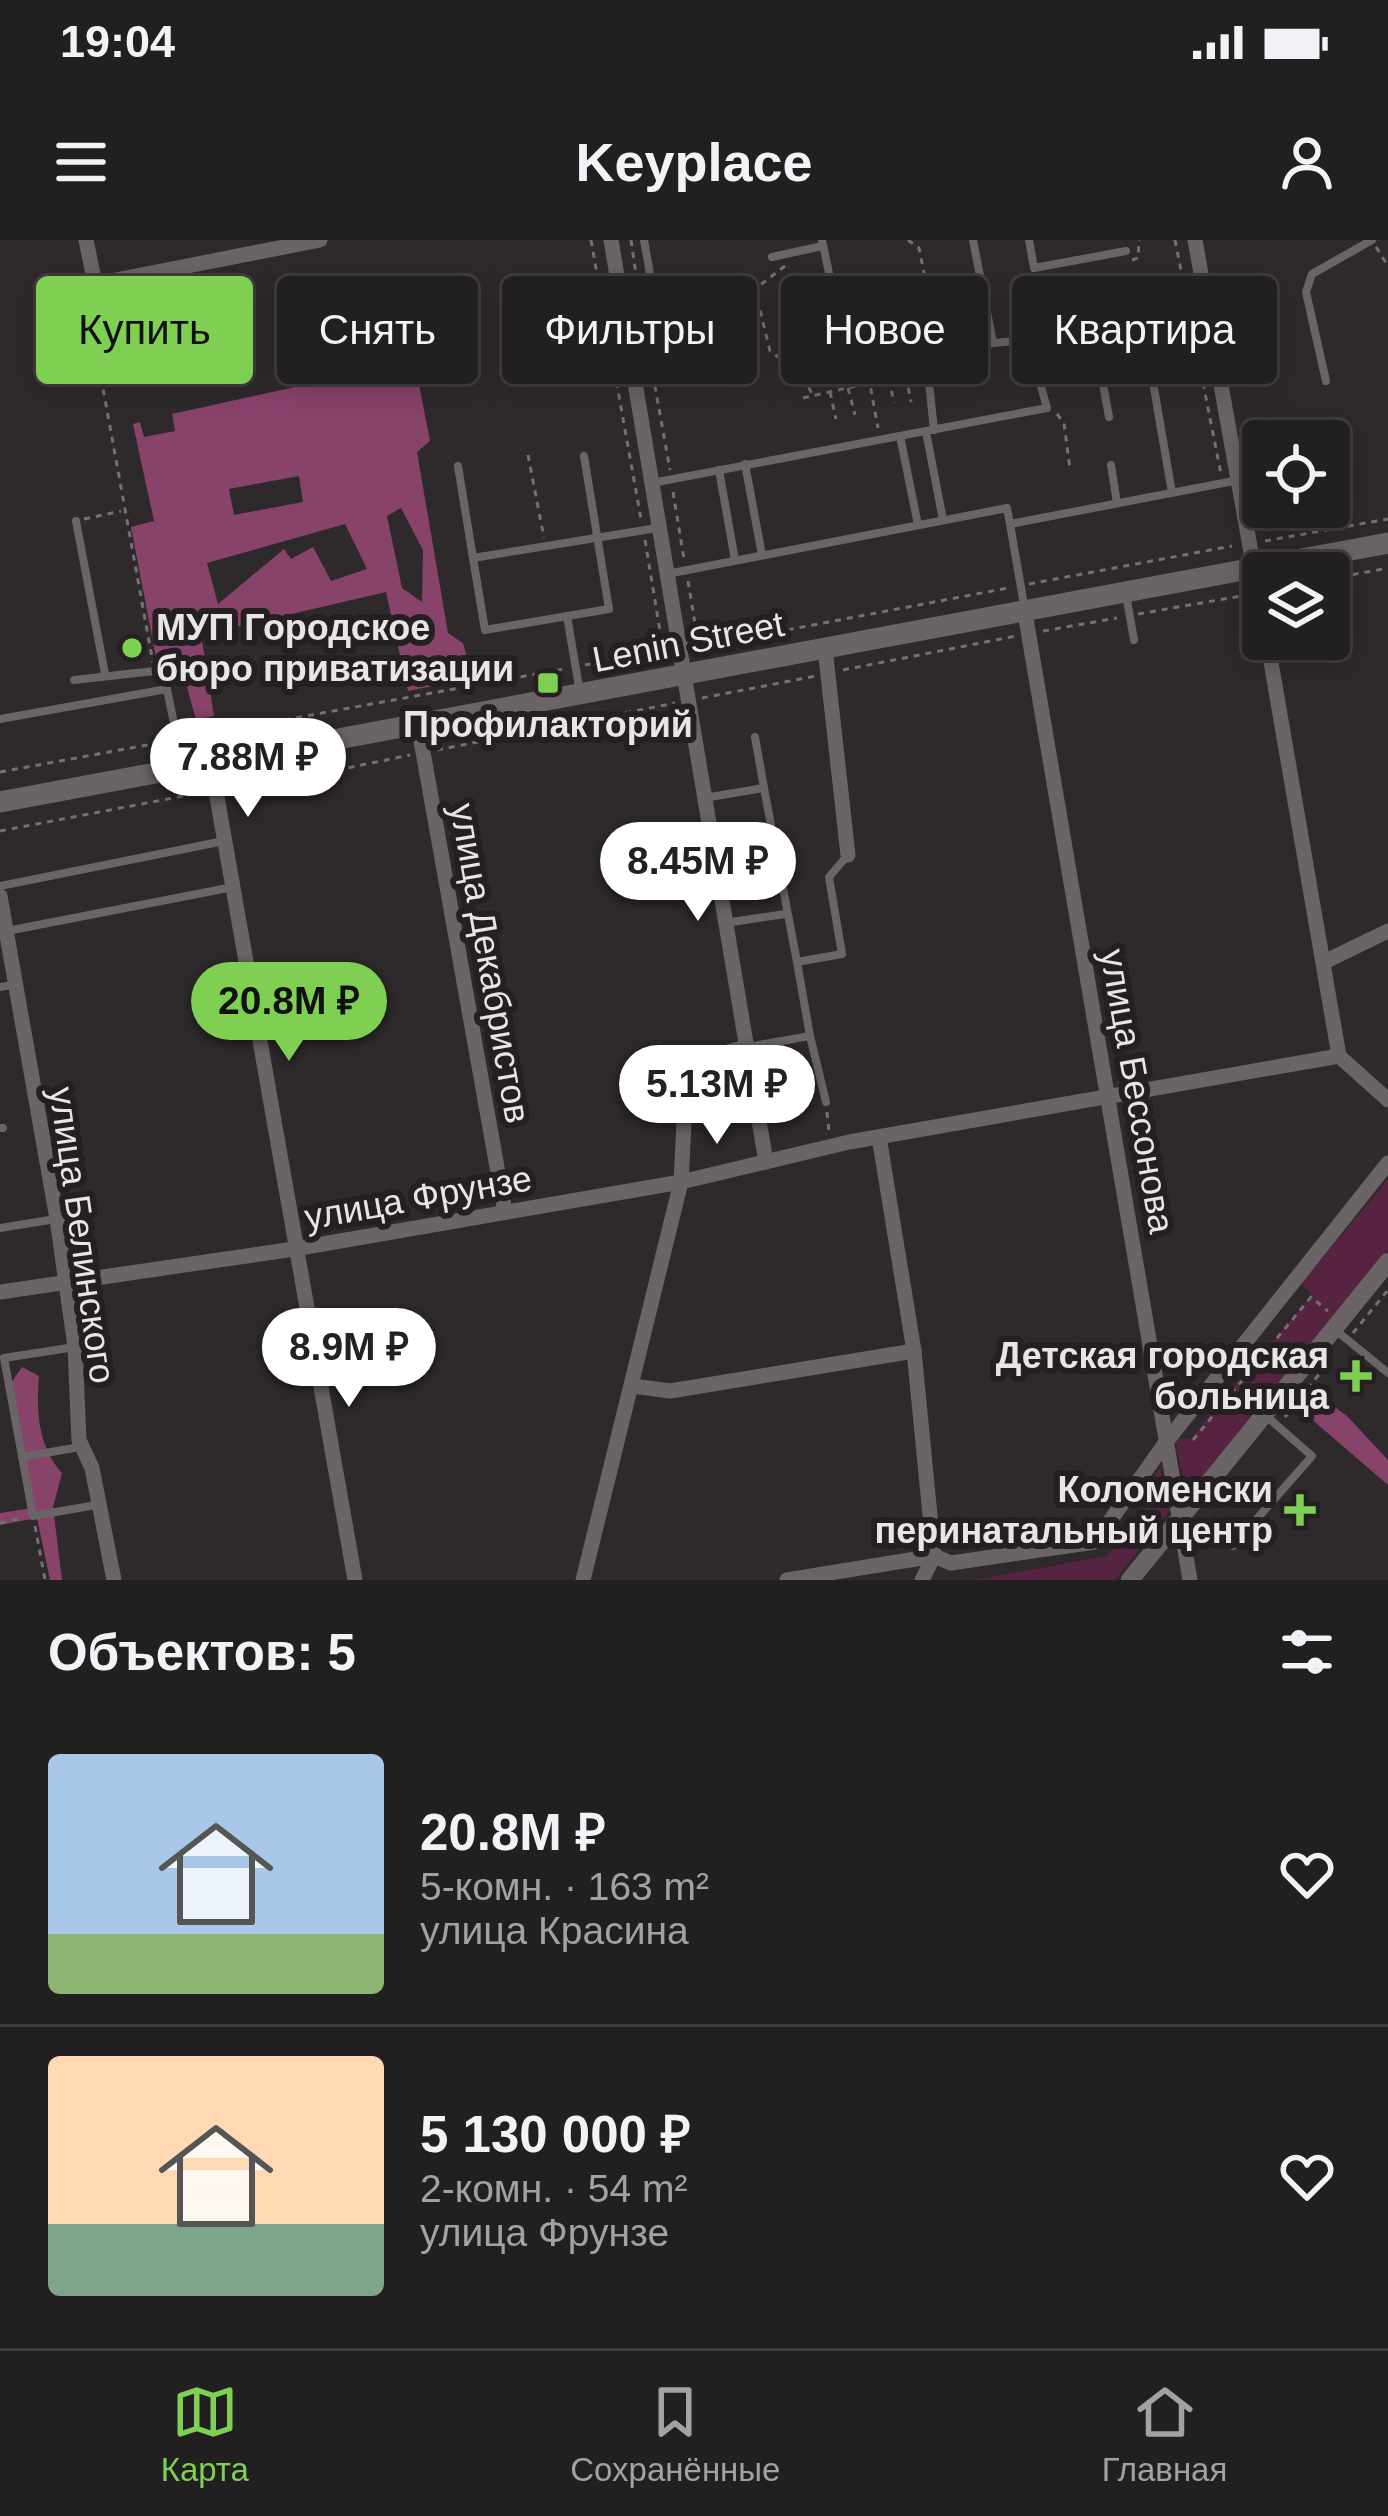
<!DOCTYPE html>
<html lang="ru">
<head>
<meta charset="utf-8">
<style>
  body { margin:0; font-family:Arial,sans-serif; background:#2a2729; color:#f1f3f6; height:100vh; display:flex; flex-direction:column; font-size:45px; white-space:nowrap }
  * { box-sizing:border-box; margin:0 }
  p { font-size:39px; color:#a2a2a5 }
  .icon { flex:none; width:66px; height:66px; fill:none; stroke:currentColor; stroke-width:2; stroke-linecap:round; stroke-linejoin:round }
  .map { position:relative; height:1340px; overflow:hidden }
  .details { display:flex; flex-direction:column; background:#221f20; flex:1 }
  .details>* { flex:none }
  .hud { position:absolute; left:36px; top:36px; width:1317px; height:108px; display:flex; gap:24px }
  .controls { position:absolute; left:1242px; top:180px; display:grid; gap:24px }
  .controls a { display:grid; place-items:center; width:108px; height:108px; border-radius:12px; background:#221f20; box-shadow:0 6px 30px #0003,0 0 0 3px #3f3d3e; font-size:60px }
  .price { position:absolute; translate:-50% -102px; padding:0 27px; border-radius:42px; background:#fff; color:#222; font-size:39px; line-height:78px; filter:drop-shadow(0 3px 6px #0008) }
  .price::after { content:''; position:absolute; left:50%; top:72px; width:36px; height:27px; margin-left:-18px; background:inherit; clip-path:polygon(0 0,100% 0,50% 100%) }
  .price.on { background:#7fd052; color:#111 }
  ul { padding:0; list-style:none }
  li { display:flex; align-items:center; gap:36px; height:300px; padding:0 48px }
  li+li { border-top:3px solid #3f3d3e }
  li span { display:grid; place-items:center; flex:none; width:336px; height:240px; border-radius:12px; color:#555 }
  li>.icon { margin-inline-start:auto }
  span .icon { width:144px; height:144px; fill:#fffc; stroke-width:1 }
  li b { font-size:51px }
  h2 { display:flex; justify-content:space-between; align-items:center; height:144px; padding:0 48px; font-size:51px }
  .tag { padding:0 42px; border-radius:12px; background:#221f20; box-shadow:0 6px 30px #0003,0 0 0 3px #3f3d3e; font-size:42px; line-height:108px }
  .tag.on { background:#7fd052; color:#111 }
  .status { display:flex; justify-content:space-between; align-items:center; height:84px; padding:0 60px; background:#221f20; direction:ltr }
  .status svg { height:33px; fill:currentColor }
  header { display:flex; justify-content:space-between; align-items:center; height:156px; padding:0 48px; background:#221f20; font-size:54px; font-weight:800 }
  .tabs { display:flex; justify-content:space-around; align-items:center; height:168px; border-top:3px solid #3f3d3e; background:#221f20; font-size:33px; color:#a2a2a5 }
  .tabs a { display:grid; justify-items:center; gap:6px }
  .tabs .on { color:#7fd052 }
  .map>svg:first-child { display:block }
  .green { fill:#562441 }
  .forest { fill:#88436b; fill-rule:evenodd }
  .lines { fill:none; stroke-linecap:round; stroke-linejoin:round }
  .path { stroke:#757173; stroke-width:3; stroke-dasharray:6 6; stroke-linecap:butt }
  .service { stroke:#6b6467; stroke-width:8 }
  .minor { stroke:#6b6467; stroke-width:15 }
  .tertiary { stroke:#6b6467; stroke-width:18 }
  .secondary { stroke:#6b6467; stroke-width:21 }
  .poi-dot { fill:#7fd052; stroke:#241f21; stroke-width:4.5 }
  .labels { text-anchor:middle; stroke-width:12; stroke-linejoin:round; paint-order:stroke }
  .poi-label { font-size:36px; font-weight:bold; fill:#e8e5e6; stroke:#241f21; text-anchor:end }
  .street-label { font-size:36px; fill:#e8e5e6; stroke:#241f21 }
</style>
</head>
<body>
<div class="status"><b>19:04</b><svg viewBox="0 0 49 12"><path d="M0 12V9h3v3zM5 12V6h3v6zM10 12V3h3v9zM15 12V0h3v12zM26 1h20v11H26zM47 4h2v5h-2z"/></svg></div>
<header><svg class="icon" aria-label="menu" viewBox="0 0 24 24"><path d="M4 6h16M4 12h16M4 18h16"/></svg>Keyplace<svg class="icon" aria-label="person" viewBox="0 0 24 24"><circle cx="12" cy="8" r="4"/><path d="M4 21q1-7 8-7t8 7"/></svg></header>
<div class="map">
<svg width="1388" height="1340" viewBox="0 0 1388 1340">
  <rect width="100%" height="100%" fill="#2e292b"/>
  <g class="green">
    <path d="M1388 939V1010L1200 1247 1185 1250 1175 1199H1190L1312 1055 1301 1044Z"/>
    <path d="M1160 1228 1172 1267 1115 1340H975L1107 1316 1160 1250 1151 1239Z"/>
  </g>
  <g class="forest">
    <path d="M416 129 430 201 417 212 448 393 463 403 473 438 408 451 386 352 201 395 214 476 196 480 178 414 156 418 131 287 154 281 133 184 140 182 144 197 175 191 172 174 327 140ZM299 236 303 262 234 275 229 249ZM401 268 423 310 422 362 402 348 387 276ZM345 284 367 329 331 341 313 307 291 319 284 309 218 364 207 323Z"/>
    <path d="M22 1127 39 1136C36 1171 38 1206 62 1233L53 1267 62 1340H50L37 1278 0 1285V1273L32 1268 9 1146Z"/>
    <path d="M1318 1155 1347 1176 1388 1220V1245L1301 1170Z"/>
  </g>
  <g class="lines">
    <g class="path">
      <path d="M591 0 641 279"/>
      <path d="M631 0 637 41"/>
      <path d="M908 0 919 8 930 63"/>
      <path d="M1175 0 1199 122"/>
      <path d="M1376 7 1388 26"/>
      <path d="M1132 20 1138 18 1139 0"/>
      <path d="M785 26 755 49 770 111 802 134 812 154"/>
      <path d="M86 55 153 423"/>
      <path d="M640 63 670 230"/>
      <path d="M862 101 878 188"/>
      <path d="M906 136 911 162"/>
      <path d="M889 139 894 163"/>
      <path d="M1203 143 1221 234"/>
      <path d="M848 148 855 175"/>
      <path d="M830 152 836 179"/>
      <path d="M803 158 908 134 914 126"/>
      <path d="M1057 174 1064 183 1070 229"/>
      <path d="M528 215 544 298"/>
      <path d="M673 252 684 319"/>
      <path d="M84 279 121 271"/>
      <path d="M645 300 663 409"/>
      <path d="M1265 301 1388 279"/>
      <path d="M1329 339 1388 328"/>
      <path d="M688 341 696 390"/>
      <path d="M1029 344 1232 306"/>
      <path d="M1138 374 1247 355"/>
      <path d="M1043 391 1117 378"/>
      <path d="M776 392 1008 348"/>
      <path d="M585 425 664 410"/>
      <path d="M843 430 1016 396"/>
      <path d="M702 458 816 436"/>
      <path d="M190 497 564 429"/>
      <path d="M437 510 675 463"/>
      <path d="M0 532 169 501"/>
      <path d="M231 552 410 515"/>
      <path d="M0 591 199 553"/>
      <path d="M827 872 829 892"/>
      <path d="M1353 1093 1388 1050"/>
      <path d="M1285 1177 1328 1123"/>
      <path d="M1193 1200 1311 1057 1328 1071"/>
      <path d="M0 1283 22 1278"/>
      <path d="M35 1286 45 1340"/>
    </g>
    <g class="service">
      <path d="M644 0 666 124"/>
      <path d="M822 0 829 33"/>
      <path d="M1029 0 1034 28 1126 11"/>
      <path d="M772 17 823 6"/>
      <path d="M622 57 653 52"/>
      <path d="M893 76 920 70 929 142"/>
      <path d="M1326 141 1306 52 1312 34 1372 0"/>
      <path d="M1153 142 1216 131"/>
      <path d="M1109 177 1103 144 1147 136 1153 142 1172 253"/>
      <path d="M934 190 929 142 946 112 993 103"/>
      <path d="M926 192 943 280"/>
      <path d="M900 196 918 285"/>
      <path d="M745 224 762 315"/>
      <path d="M1111 225 1117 263"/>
      <path d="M458 226 473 318 657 288"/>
      <path d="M719 230 735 320"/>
      <path d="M652 243 1047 168 1028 100 993 103 973 0"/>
      <path d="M76 281 105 434"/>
      <path d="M1010 284 1024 365"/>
      <path d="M473 318 485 390 609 369 584 216"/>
      <path d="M667 334 1007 268 1010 284 1239 240"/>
      <path d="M1126 355 1134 400"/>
      <path d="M567 376 580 453"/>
      <path d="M682 407 763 391"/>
      <path d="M74 440 163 430 183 527"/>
      <path d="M0 479 167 449"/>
      <path d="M764 548 797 722"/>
      <path d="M704 558 764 548 755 497"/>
      <path d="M0 646 224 601"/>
      <path d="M725 683 785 674"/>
      <path d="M7 691 233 647"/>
      <path d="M0 747 14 745"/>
      <path d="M810 796 826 862"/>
      <path d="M747 807 810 796 797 722 842 714 829 637 847 616"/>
      <path d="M0 888H3"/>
      <path d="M0 988 56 979"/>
      <path d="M1333 1088 1388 1133"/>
      <path d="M75 1107 4 1118 33 1276 96 1265"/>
      <path d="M22 1217 80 1207"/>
      <path d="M1233 1306 1312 1216 1265 1175"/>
    </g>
    <g class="minor">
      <path d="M86 0 95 44 320 0"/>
      <path d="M611 0 766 922"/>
      <path d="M1195 0 1263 379"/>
      <path d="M1025 373 1190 1340"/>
      <path d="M1267 399 1339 816 1388 860"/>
      <path d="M825 408 848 615"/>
      <path d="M418 484 505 972"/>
      <path d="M211 523 355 1340"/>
      <path d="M0 656 57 979 75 1107 79 1200 92 1228 114 1340"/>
      <path d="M1324 722 1388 691"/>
      <path d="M879 897 914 1111 934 1316 922 1340"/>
      <path d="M0 1052 294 1009 681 942 849 902 1339 816"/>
      <path d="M633 1146 670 1151 914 1111"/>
      <path d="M583 1340 681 942 687 824 745 807"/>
      <path d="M787 1340 934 1316 951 1323 1095 1302 1166 1202 1388 923"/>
    </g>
    <path class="tertiary" d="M1130 1340 1388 1022"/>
    <path class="secondary" d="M0 562 1388 303"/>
  </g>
  <g class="poi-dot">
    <circle cx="132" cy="408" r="12"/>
    <rect x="536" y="431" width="24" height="24" rx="6"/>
    <path d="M1350 1118h12v12h12v12h-12v12h-12v-12h-12v-12h12z"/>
    <path d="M1294 1252h12v12h12v12h-12v12h-12v-12h-12v-12h12z"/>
  </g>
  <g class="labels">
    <g class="poi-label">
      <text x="156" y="400" text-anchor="start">МУП Городское<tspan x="156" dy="41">бюро приватизации</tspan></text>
      <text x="548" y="497" text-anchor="middle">Профилакторий</text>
      <text x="1329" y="1128">Детская городская<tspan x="1329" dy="41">больница</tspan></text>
      <text x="1273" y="1262">Коломенски<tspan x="1273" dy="41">перинатальный центр</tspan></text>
    </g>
    <g class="street-label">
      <text transform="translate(688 401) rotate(-11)" y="13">Lenin Street</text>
      <text transform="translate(491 723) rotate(80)" y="13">улица Декабристов</text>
      <text transform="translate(1138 851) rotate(80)" y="13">улица Бессонова</text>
      <text transform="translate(418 957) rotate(-10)" y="13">улица Фрунзе</text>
      <text transform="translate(83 995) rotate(82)" y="13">улица Белинского</text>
    </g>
  </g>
</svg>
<div class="controls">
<a><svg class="icon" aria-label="locate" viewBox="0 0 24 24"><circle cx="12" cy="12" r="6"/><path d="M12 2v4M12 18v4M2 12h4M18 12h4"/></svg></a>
<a><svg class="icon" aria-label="layers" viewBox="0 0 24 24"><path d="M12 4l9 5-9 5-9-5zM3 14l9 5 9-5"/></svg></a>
</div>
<b class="price" style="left:248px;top:580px">7.88M ₽</b>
<b class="price" style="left:698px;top:684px">8.45M ₽</b>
<b class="price on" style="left:289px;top:824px">20.8M ₽</b>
<b class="price" style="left:717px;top:907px">5.13M ₽</b>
<b class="price" style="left:349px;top:1170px">8.9M ₽</b>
<div class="hud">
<a class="tag on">Купить</a>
<a class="tag">Снять</a>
<a class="tag">Фильтры</a>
<a class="tag">Новое</a>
<a class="tag">Квартира</a>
</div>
</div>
<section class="details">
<h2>Объектов: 5<svg class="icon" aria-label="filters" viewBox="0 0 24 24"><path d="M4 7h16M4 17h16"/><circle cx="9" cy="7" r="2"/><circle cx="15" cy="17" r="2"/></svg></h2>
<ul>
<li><span style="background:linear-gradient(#a9c7e8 75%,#8fb573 0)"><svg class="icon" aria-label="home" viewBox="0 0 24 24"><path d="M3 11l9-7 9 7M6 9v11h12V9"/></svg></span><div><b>20.8M ₽</b><p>5-комн. · 163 m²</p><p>улица Красина</p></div><svg class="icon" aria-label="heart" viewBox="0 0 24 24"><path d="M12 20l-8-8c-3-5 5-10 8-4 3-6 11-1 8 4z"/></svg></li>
<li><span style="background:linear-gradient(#ffd9b3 70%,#7fa58c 0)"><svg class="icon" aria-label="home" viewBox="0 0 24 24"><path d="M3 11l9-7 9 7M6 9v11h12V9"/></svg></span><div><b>5 130 000 ₽</b><p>2-комн. · 54 m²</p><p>улица Фрунзе</p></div><svg class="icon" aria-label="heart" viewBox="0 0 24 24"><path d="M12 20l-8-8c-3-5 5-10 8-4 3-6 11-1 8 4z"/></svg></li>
</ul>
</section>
<nav class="tabs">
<a class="on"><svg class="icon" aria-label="map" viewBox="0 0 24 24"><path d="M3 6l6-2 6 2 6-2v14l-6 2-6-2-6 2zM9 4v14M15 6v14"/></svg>Карта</a>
<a><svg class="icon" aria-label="saved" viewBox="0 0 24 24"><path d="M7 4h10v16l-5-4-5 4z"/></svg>Сохранённые</a>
<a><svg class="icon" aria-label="home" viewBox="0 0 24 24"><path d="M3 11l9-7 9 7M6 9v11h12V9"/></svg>Главная</a>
</nav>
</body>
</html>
